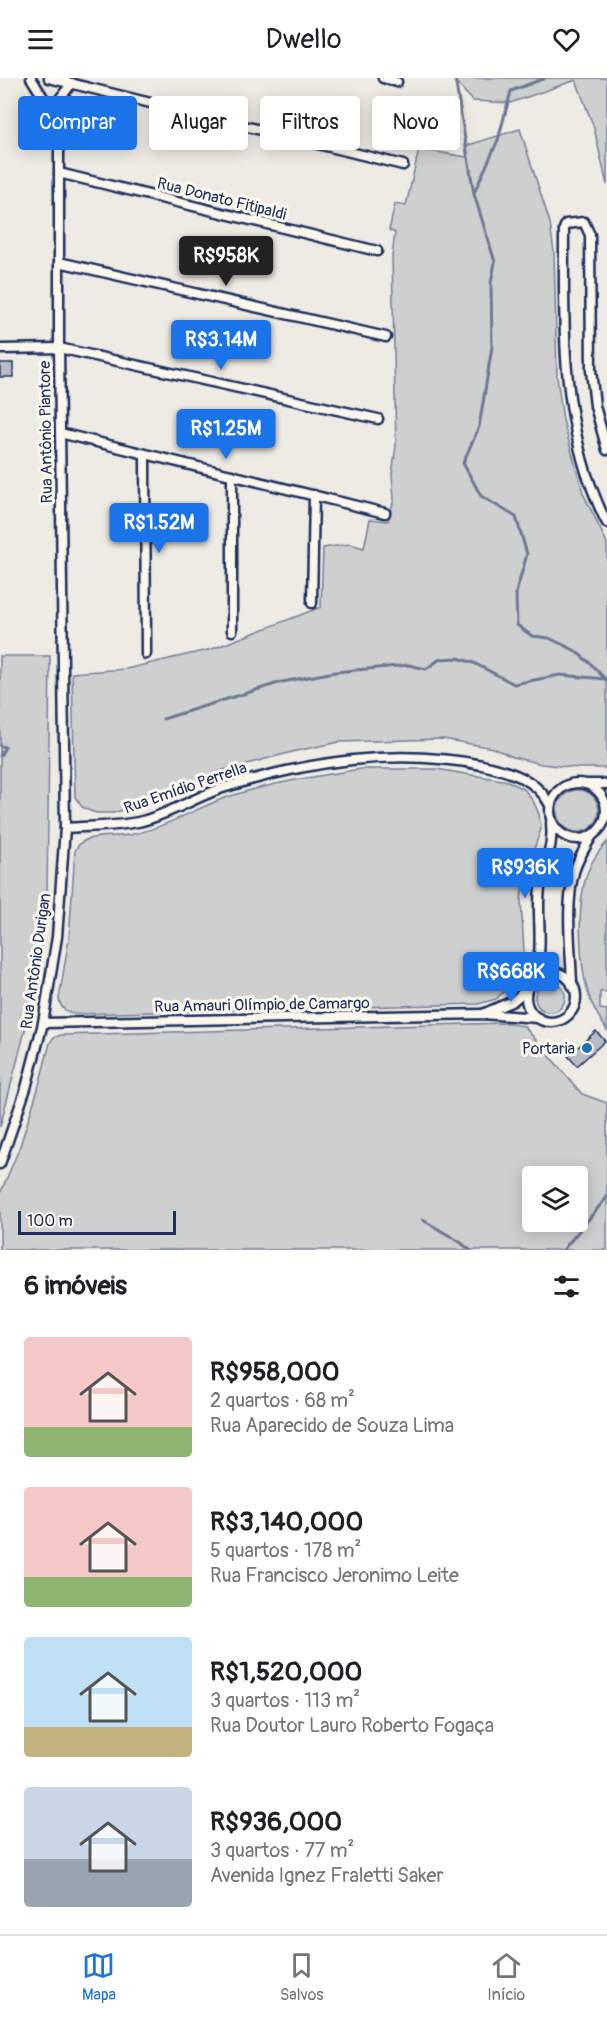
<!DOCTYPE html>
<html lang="pt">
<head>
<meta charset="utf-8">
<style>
  body { margin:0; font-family:Pangolin,sans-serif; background:#f2f2f2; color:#202124; height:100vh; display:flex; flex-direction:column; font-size:22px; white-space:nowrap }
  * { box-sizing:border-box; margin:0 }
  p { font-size:20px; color:#757577 }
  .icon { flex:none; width:33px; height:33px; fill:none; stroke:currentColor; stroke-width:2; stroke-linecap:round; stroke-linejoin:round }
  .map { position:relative; height:1172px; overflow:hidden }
  .details { display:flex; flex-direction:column; background:#fff; flex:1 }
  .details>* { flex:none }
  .top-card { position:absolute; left:18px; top:18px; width:572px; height:54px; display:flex; gap:12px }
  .controls { position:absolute; left:522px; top:1088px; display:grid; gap:12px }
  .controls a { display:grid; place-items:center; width:66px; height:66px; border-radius:6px; background:#fff; box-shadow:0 3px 15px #0003; font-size:30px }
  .scale { position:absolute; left:18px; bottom:15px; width:158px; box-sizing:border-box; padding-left:6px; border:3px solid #1b2f5e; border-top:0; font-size:16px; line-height:21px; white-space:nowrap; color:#1b2f5e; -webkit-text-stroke:4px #fbf7ec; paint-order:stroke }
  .price { position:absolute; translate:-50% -51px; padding:0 14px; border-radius:6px; background:#1a73e8; color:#fff; font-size:20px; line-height:39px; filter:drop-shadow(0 2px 3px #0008) }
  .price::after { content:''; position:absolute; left:50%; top:36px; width:18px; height:14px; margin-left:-9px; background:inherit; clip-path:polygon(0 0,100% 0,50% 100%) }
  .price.active { background:#222; color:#fff }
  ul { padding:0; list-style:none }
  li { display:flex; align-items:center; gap:18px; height:150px; padding:0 24px }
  li span { display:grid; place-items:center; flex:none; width:168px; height:120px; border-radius:6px; color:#555 }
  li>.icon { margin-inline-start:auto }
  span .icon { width:72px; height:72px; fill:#fffc; stroke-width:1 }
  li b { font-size:26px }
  h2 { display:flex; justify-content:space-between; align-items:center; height:72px; padding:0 24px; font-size:26px }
  .chip { padding:0 21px; border-radius:6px; background:#fff; box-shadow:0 3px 15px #0003; font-size:21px; line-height:54px }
  .chip.active { background:#1a73e8; color:#fff }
  header { display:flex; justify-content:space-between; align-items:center; height:78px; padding:0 24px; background:#fff; font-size:27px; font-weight:600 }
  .tabs { display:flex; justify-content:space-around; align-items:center; height:84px; border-top:2px solid #e0e0e0; background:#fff; font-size:16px; color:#757577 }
  .tabs a { display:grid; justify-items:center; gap:3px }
  .tabs .active { color:#1a73e8 }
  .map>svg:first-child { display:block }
  .green { fill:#cecfcf; stroke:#747f96; stroke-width:1.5; fill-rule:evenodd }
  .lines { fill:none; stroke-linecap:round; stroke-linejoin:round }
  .stream { stroke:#6d7892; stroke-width:3 }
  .building { fill:#b9bcc3; stroke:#1b2f5e; stroke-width:1.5 }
  .street-casing { stroke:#1b2f5e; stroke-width:13 }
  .street { stroke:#fbf7ec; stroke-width:8 }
  .poi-dot { fill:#1f6fb2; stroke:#fbf7ec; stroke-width:2 }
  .labels { text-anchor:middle; stroke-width:6; stroke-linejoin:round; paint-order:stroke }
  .street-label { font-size:16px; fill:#1b2f5e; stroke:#fbf7ec }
  .poi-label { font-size:16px; fill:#1b2f5e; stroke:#fbf7ec; text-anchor:end }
</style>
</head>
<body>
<header><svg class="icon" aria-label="menu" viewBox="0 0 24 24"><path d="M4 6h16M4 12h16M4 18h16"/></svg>Dwello<svg class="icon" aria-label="heart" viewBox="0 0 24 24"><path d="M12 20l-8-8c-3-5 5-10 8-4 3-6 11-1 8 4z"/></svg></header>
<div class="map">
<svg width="607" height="1172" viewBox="0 0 607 1172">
  <rect width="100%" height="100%" fill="#eeebe4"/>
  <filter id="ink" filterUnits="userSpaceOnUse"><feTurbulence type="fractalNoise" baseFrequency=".0167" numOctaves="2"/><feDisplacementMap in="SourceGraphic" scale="12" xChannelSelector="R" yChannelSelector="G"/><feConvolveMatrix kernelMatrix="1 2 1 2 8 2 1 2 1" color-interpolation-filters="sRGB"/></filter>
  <g filter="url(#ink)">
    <g class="green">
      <path d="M452 0H607V107L594 50 576 2 510 25 473 23Z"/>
      <path d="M520 51 550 145 554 174 557 299 563 342 583 415 607 465V690H578L541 686 513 679 493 670 443 661 339 664 296 673 220 693 135 728 113 735H97L90 733 82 729 75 719 72 595 126 591 212 571 321 529 323 470 350 466 364 470 370 441 388 443 394 421 392 396 396 368 392 178 395 155 389 152 395 126 406 128 419 71 467 79 465 68Z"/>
      <path d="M0 578H50L47 819 35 914 0 1049Z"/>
      <path d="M361 691H436L508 703 525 712 533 723 539 736 541 751 525 797 521 822 524 874 521 889 516 902 496 921 478 926 76 936C66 934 61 931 59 921L69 860 75 773C82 754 112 760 129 757 162 751 191 733 222 721 267 705 314 699 361 691Z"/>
      <circle cx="578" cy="733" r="21"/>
      <path d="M607 764V914H600V931L607 932V952C599 940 592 929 588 915 579 884 576 820 589 791 593 780 600 772 607 764Z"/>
      <circle cx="550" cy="919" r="15"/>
      <path d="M505 945 524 948 582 1016 607 1025V1172H0V1116L19 1071 38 1011 50 965 53 960 61 957ZM532 1098H578V1143H532Z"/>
    </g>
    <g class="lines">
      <g class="stream">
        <path d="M455 0 474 116 495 184 491 205 492 269 479 349 463 385 481 418 516 439 527 476 516 515 517 547 532 558 549 560 574 572 591 586 607 603"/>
        <path d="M474 115 498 62 511 13 545 0"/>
        <path d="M163 641 282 604 335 594 409 587 426 591 440 581 458 580 474 585 514 606 560 597 606 601"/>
        <path d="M0 668 5 669 0 678"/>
        <path d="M423 1142 460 1164 470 1172"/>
        <path d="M563 1172 607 1119"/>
      </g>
    </g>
    <g class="building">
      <rect x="0" y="285" width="13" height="14"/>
      <path d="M596 953 605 963 577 988 568 978Z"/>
    </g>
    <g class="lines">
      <g class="street-casing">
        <g id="street">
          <path d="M49 0 403 87"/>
          <path d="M383 0 397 4"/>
          <path d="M51 32 72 5"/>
          <path d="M59 95 377 173"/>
          <path d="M59 184 386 259"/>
          <path d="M0 271 59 270 378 341"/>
          <path d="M60 355 385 435"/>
          <path d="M607 372 595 328 591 292 590 157 584 144 566 146 564 151C564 235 561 313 586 394 592 411 598 429 607 445"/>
          <path d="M145 376 146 576"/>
          <path d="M312 525 314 417"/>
          <path d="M232 553V397"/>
          <circle cx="578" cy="733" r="28"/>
          <path d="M586 706H607"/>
          <path d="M65 750C90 748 113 749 138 744 169 737 196 718 226 709 310 683 396 670 482 687 509 693 537 701 550 727"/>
          <circle cx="551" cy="919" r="25"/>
          <path d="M530 905C548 875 534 837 541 804 545 783 554 767 551 745"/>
          <path d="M572 907C571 870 565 830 574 794 578 780 586 768 593 756"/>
          <path d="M485 935 513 923 528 910"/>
          <path d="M43 945 482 936 538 940"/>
          <path d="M0 1086 26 1010 43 945 57 859 65 750 59 270V54L51 32 31 0"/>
        </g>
      </g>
      <use href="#street" class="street"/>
    </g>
  </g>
  <circle class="poi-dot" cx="587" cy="970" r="6"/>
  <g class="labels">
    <g class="street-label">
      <text transform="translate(222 120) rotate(14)" y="6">Rua Donato Fitipaldi</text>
      <text transform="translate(45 354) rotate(-91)" y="6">Rua Antônio Piantore</text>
      <text transform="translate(185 709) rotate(-19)" y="6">Rua Emídio Perrella</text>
      <text transform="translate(35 883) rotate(-82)" y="6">Rua Antônio Durigan</text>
      <text transform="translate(262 926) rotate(-1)" y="6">Rua Amauri Olímpio de Camargo</text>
    </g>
    <g class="poi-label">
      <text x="575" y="976">Portaria</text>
    </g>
  </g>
</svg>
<div class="controls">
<a><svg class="icon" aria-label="layers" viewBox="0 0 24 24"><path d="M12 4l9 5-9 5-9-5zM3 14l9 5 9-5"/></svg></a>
</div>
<div class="scale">100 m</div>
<b class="price active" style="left:226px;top:209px">R$958K</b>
<b class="price" style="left:221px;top:293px">R$3.14M</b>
<b class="price" style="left:226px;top:382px">R$1.25M</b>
<b class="price" style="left:159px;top:476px">R$1.52M</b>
<b class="price" style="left:525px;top:821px">R$936K</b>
<b class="price" style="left:511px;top:925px">R$668K</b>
<div class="top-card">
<a class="chip active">Comprar</a>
<a class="chip">Alugar</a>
<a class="chip">Filtros</a>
<a class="chip">Novo</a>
</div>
</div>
<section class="details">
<h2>6 imóveis<svg class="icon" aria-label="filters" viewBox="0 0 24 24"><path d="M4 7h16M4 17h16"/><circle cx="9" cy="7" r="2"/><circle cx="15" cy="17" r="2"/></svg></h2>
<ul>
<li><span style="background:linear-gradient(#f6c9c9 75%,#8fb573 0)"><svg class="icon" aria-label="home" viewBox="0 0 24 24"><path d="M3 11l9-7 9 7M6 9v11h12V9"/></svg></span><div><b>R$958,000</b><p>2 quartos · 68 m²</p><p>Rua Aparecido de Souza Lima</p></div></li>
<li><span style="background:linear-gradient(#f6c9c9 75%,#8fb573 0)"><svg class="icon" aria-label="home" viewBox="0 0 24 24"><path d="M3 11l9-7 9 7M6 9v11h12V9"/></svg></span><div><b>R$3,140,000</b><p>5 quartos · 178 m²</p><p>Rua Francisco Jeronimo Leite</p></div></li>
<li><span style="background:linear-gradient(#bfe0f5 75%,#c2b280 0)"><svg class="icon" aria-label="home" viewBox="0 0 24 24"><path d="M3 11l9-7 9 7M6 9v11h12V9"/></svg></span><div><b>R$1,520,000</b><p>3 quartos · 113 m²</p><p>Rua Doutor Lauro Roberto Fogaça</p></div></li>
<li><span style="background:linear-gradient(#c9d6e8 60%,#9aa5b1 0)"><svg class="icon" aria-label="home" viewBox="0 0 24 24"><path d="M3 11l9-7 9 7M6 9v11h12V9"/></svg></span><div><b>R$936,000</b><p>3 quartos · 77 m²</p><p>Avenida Ignez Fraletti Saker</p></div></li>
</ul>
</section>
<nav class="tabs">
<a class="active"><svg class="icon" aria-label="map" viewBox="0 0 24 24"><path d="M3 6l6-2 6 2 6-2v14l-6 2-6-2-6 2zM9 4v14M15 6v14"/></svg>Mapa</a>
<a><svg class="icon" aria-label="saved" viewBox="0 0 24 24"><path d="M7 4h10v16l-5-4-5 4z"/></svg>Salvos</a>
<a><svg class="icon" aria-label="home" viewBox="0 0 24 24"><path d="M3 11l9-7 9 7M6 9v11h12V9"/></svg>Início</a>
</nav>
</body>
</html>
